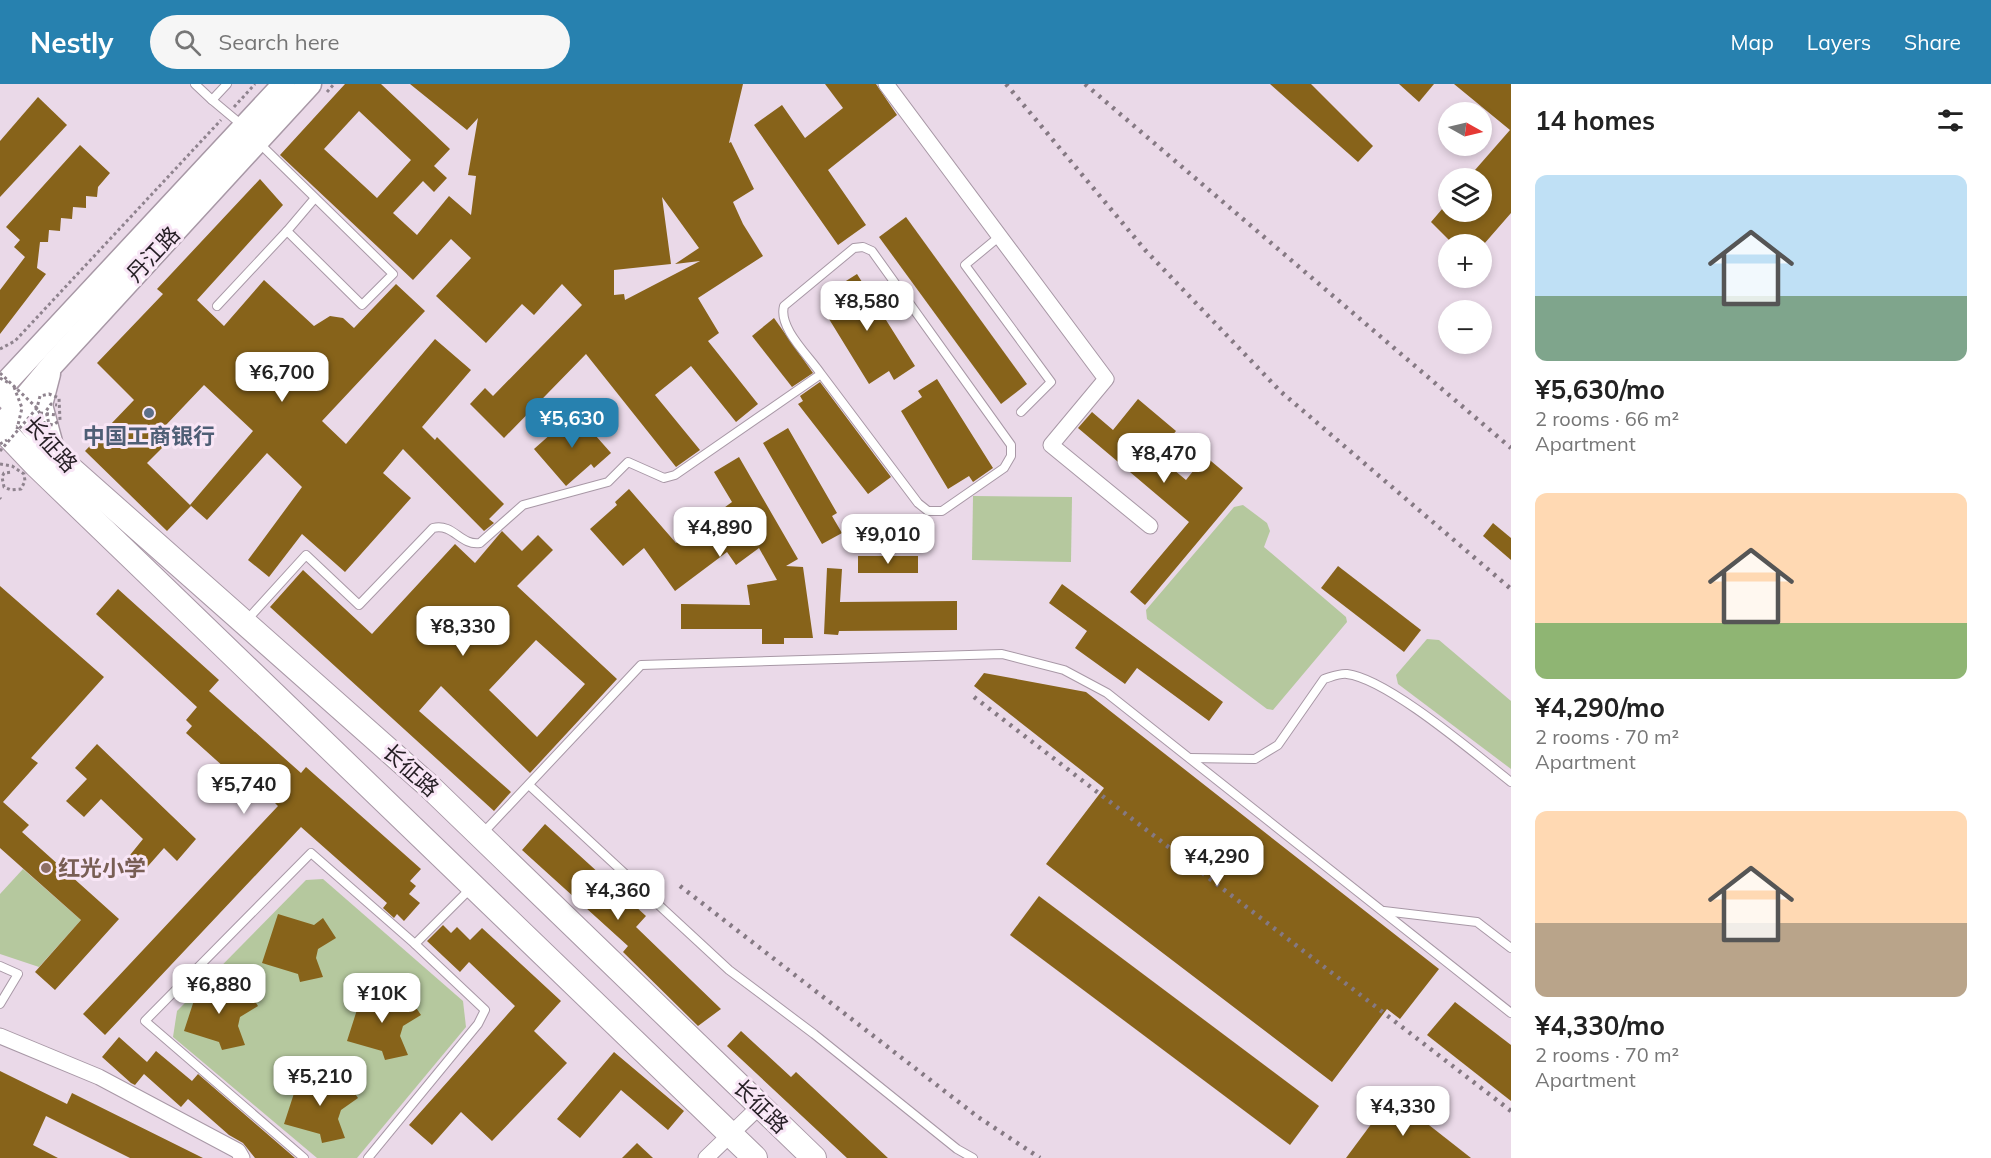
<!DOCTYPE html>
<html lang="en">
<head>
<meta charset="utf-8">
<style>
  body { margin:0; font-family:Mulish,"Noto Sans SC",sans-serif; background:#f6f6f6; color:#222; height:100vh; display:flex; flex-direction:column; font-size:22px; white-space:nowrap }
  * { box-sizing:border-box; margin:0 }
  p { font-size:20px; color:#767676 }
  .icon { flex:none; width:33px; height:33px; fill:none; stroke:currentColor; stroke-width:2; stroke-linecap:round; stroke-linejoin:round }
  .map { position:relative; flex:1; overflow:hidden }
  .sheet { display:flex; flex-direction:column; background:#fff; width:480px }
  .sheet>* { flex:none }
  .needle { width:39px; rotate:98deg }
  .tools { position:absolute; left:1438px; top:18px; display:grid; gap:12px }
  .tools a { display:grid; place-items:center; width:54px; height:54px; border-radius:50%; background:#fff; box-shadow:0 3px 9px #0003; font-size:30px }
  .price { position:absolute; translate:-50% -51px; padding:0 14px; border-radius:12px; background:#fff; color:#222; font-size:20px; line-height:39px; filter:drop-shadow(0 2px 3px #0008) }
  .price::after { content:''; position:absolute; left:50%; top:36px; width:18px; height:14px; margin-left:-9px; background:inherit; clip-path:polygon(0 0,100% 0,50% 100%) }
  .price.current { background:#2781af; color:#fff }
  ul { padding:0; list-style:none }
  li { display:grid; align-content:center; gap:12px; height:318px; padding:0 24px }
  li span { display:grid; place-items:center; height:186px; border-radius:12px; color:#555 }
  li>.icon { margin-inline-start:auto }
  span .icon { width:108px; height:108px; fill:#fffc; stroke-width:1 }
  li b { font-size:26px }
  h2 { display:flex; justify-content:space-between; align-items:center; height:72px; padding:0 24px; font-size:26px }
  header { display:flex; align-items:center; gap:36px; box-sizing:border-box; height:84px; padding:0 30px; background:#2781af; color:#fff }
  header strong { font-size:28px }
  nav { display:flex; gap:33px; margin-inline-start:auto; font-size:21px }
  .search { width:420px; height:54px; background:#f6f6f6; display:flex; align-items:center; gap:15px; box-sizing:border-box; padding:0 21px; border-radius:33px; color:#767676; font-size:22px }
  main { display:flex; flex:1; min-height:0 }
  .map>svg:first-child { display:block }
  .green { fill:#b5c89e }
  .building { fill:#87631a; fill-rule:evenodd }
  .lines { fill:none; stroke-linecap:round; stroke-linejoin:round }
  .lane-casing { stroke:#a898a6; stroke-width:10 }
  .street-casing { stroke:#a898a6; stroke-width:17 }
  .secondary-casing { stroke:#a898a6; stroke-width:25 }
  .primary-casing { stroke:#a898a6; stroke-width:26 }
  .path { stroke:#8f838e; stroke-width:3; stroke-dasharray:3 3; stroke-linecap:butt }
  .lane { stroke:#fff; stroke-width:8 }
  .street { stroke:#fff; stroke-width:15 }
  .secondary { stroke:#fff; stroke-width:22 }
  .primary { stroke:#fff; stroke-width:24 }
  .rail { stroke:#857983; stroke-width:4.5; stroke-dasharray:3 6; stroke-linecap:butt }
  .path-bridge { stroke:#8f838e; stroke-width:3; stroke-dasharray:3 3; stroke-linecap:butt }
  .service-dot { fill:#5c6f8a; stroke:#f8e6f6; stroke-width:2 }
  .education-dot { fill:#8d6e63; stroke:#f8e6f6; stroke-width:2 }
  .labels { text-anchor:middle; stroke-width:6; stroke-linejoin:round; paint-order:stroke }
  .street-label { font-size:22px; fill:#261f25; stroke:#f8e6f6 }
  .service-label { font-size:22px; font-weight:bold; fill:#4e5e75; stroke:#f8e6f6 }
  .education-label { font-size:22px; font-weight:bold; fill:#785e54; stroke:#f8e6f6; text-anchor:start }
</style>
</head>
<body>
<header>
<strong>Nestly</strong>
<div class="search"><svg class="icon" aria-label="search" viewBox="0 0 24 24"><circle cx="10" cy="10" r="6"/><path d="M15 15l6 6"/></svg>Search here</div>
<nav><a>Map</a><a>Layers</a><a>Share</a></nav>
</header>
<main>
<div class="map">
<svg width="1511" height="1074" viewBox="0 0 1511 1074">
  <rect width="100%" height="100%" fill="#ead9e8"/>
  <g class="green">
    <path d="M973 412 1072 413 1071 478 972 476Z"/>
    <path d="M1243 421 1267 439 1270 447 1264 463 1346 533 1347 538 1273 626 1267 625 1147 535 1146 526 1234 423Z"/>
    <path d="M1427 555 1439 556 1511 617V685L1398 600 1396 591Z"/>
    <path d="M23 785 81 836 39 883 0 870V810Z"/>
    <path d="M323 795 463 917 466 943 357 1074H317L173 953 177 927 306 796Z"/>
  </g>
  <g class="building">
    <path d="M345 0H381L450 65 434 82 447 94 434 108 423 97 393 129 417 151 449 112 471 131 476 92 468 91 478 34 467 46 410 0H743L729 59 731 58 754 105 733 118 743 140 763 172 698 214 719 249 708 257 758 320 736 338 691 282 655 311 700 366 676 383 586 270 504 354 470 320 485 304 493 312 582 221 562 200 534 231 522 220 486 259 436 212 471 174 451 155 413 196 280 71ZM359 27 411 76 377 114 324 65ZM662 113 699 164 675 180 700 177 625 216 624 210 614 211V186L671 180Z"/>
    <path d="M825 0H876L897 31 828 86 866 141 838 161 754 41 782 21 805 54 843 24Z"/>
    <path d="M1270 0H1311L1373 62 1358 78Z"/>
    <path d="M1399 0H1434L1419 18Z"/>
    <path d="M1454 0H1511V129L1484 160H1453L1431 138 1449 117V128H1482V94H1468L1510 46Z"/>
    <path d="M38 13 67 41 0 113V57Z"/>
    <path d="M80 61 110 89 98 103 97 113 86 112V124L73 123 72 135 61 134 60 147 49 146 48 158H40L37 184 46 190 0 250V206L25 173 14 163 20 156 6 143Z"/>
    <path d="M260 95 283 121 197 216 224 242 264 196 314 242 330 232 343 234 354 244 396 200 425 227 322 337 346 360 435 255 471 286 422 343 435 356 437 353 504 420 489 435 494 439 484 447 403 365 383 389 411 414 345 488 302 450 269 493 248 476 302 403 267 369 207 436 190 421 253 347 204 301 165 342 174 352 147 379 191 422 167 447 85 367 134 316 97 279 163 210 157 205Z"/>
    <path d="M906 133 1027 300 1001 320 879 153Z"/>
    <path d="M857 190 915 282 894 296 889 287 869 300 821 222 842 209 838 202Z"/>
    <path d="M774 234 813 289 792 303 752 252Z"/>
    <path d="M937 295 993 384 973 398 969 392 948 405 901 327 922 313 918 307Z"/>
    <path d="M820 298 891 393 868 410 798 320 803 317 800 312Z"/>
    <path d="M1138 315 1176 347 1156 371 1186 396 1205 372 1243 404 1145 521 1130 508 1189 438 1078 344 1092 328 1113 346Z"/>
    <path d="M572 325 611 369 594 384 591 380 566 402 534 365 561 341 558 337Z"/>
    <path d="M788 344 837 429 832 432 842 449 822 460 763 359Z"/>
    <path d="M739 373 798 475 786 482 803 483 813 554H784V560H762V545H681V520L750 521 747 501 777 496 759 464 736 481 727 468 675 507 644 464 623 482 590 445 617 421 615 418 629 405 676 459 732 418 714 388Z"/>
    <path d="M1493 439 1511 454V476L1483 452Z"/>
    <path d="M502 447 522 467 538 451 553 466 517 502 617 595 530 689 441 602 419 627 511 708 494 727 270 523 303 486 372 550 455 460 475 479ZM536 556 585 600 537 653 489 606Z"/>
    <rect x="858" y="472" width="60" height="17"/>
    <path d="M1338 482 1421 546 1404 568 1321 504Z"/>
    <path d="M827 484 842 485 840 518 957 517V546L839 547 838 551 824 550Z"/>
    <path d="M1062 500 1223 618 1209 637 1137 584 1125 600 1075 564 1087 547 1049 519Z"/>
    <path d="M0 502 104 593 31 674 38 679 3 718 29 741 22 748 119 835 55 906 35 888 81 836 0 764Z"/>
    <path d="M118 505 219 596 209 607 301 689 306 683 421 785 410 797 416 802 409 810 420 819 404 837 397 830 394 834 383 824 387 819 301 743 105 951 83 930 278 722 275 719 276 717 252 695 245 702 186 649 192 642 186 636 197 623 96 530Z"/>
    <path d="M984 589 1086 608 1439 885 1400 935 1387 925 1332 998 1046 780 1104 704 974 602Z"/>
    <path d="M97 660 196 755 177 777 164 764 141 790 126 776 143 755 101 715 84 733 66 717 87 695 75 684Z"/>
    <path d="M545 740 646 832 636 843 721 925 698 942 623 868 628 862 522 766Z"/>
    <path d="M1039 812 1319 1022 1290 1061 1010 851Z"/>
    <path d="M278 830 314 841 323 834 336 854 318 865 316 874 323 893 300 898 298 890 262 879Z"/>
    <path d="M443 841 451 849 457 843 470 856 482 844 561 917 534 947 567 979 492 1057 461 1028 432 1061 409 1041 515 922 469 878 460 888 427 857Z"/>
    <path d="M200 898 236 909 245 902 258 922 240 933 238 942 245 961 222 966 219 958 184 947Z"/>
    <path d="M363 907 399 919 408 912 421 931 403 942 400 952 408 971 385 976 382 967 347 957Z"/>
    <path d="M1455 918 1511 961V1017L1427 951Z"/>
    <path d="M741 947 791 993 796 988 888 1074H847L727 962Z"/>
    <path d="M119 953 147 978 156 967 192 997 198 990 295 1074H255L243 1059 229 1051 188 1015 181 1023 144 990 135 1001 131 999 102 973Z"/>
    <path d="M614 968 684 1027 668 1046 621 1006 580 1054 557 1035Z"/>
    <path d="M0 987 67 1020 72 1009 203 1074H130L46 1032 33 1061 58 1074H0Z"/>
    <path d="M300 991 337 1002 345 995 358 1014 341 1026 338 1035 345 1054 322 1059 320 1050 284 1040Z"/>
    <path d="M1392 1012 1471 1074H1346Z"/>
    <path d="M637 1059 653 1074H622Z"/>
  </g>
  <g class="lines">
    <g class="lane-casing">
      <g id="lane">
        <path d="M195 0 212 16"/>
        <path d="M227 0 212 16 243 42"/>
        <path d="M258 58 393 190 362 221 287 147 315 114"/>
        <path d="M1000 152 965 181 1051 298 1021 328"/>
        <path d="M217 222 287 147"/>
        <path d="M246 537 306 471 359 521 433 444C454 439 460 462 480 459L523 421 608 398 628 378 664 394 675 391 821 290 918 419 928 427H942L1004 384 1011 372V361L872 167 863 163 854 164 784 222C778 244 809 272 821 290"/>
        <path d="M1190 674 1255 675 1278 661 1324 595C1331 593 1340 589 1347 590 1388 595 1475 670 1511 698"/>
        <path d="M529 701 729 886 814 950 957 1065 973 1074"/>
        <path d="M482 750 641 581 1002 570 1064 586 1107 609 1511 929"/>
        <path d="M1384 827 1477 838 1511 864"/>
        <path d="M0 882 18 890 0 920"/>
        <path d="M304 1074 145 937 311 769 415 860"/>
        <path d="M368 1074 478 940 485 926 415 860 472 803"/>
      </g>
    </g>
    <g class="street-casing">
      <g id="street">
        <path d="M886 0 1106 295 1051 361 1150 442"/>
        <path d="M0 952 99 993 238 1067 242 1074"/>
        <path d="M706 1074 760 1022"/>
      </g>
    </g>
    <g class="secondary-casing">
      <g id="secondary">
        <path d="M49 290 41 321 54 369"/>
        <path d="M0 305 284 0"/>
        <path d="M7 335 52 281 310 0"/>
      </g>
    </g>
    <g class="primary-casing">
      <g id="primary">
        <path d="M0 306 18 323 54 370 429 702 814 1074"/>
        <path d="M0 343 36 381 755 1074"/>
      </g>
    </g>
    <g class="path">
      <path d="M327 8 334 0"/>
      <path d="M234 23 255 0"/>
      <path d="M0 265 15 257 221 36"/>
      <path d="M0 414 1 415"/>
    </g>
    <use href="#lane" class="lane"/>
    <use href="#street" class="street"/>
    <use href="#secondary" class="secondary"/>
    <use href="#primary" class="primary"/>
    <g class="rail">
      <path d="M1006 0 1146 167 1280 307 1511 505"/>
      <path d="M1085 0 1511 364"/>
      <path d="M974 613 1511 1027"/>
      <path d="M680 802 978 1033 1040 1074"/>
    </g>
    <g class="path-bridge">
      <path d="M0 289 37 324 58 366"/>
      <path d="M0 294 9 299"/>
      <path d="M14 303 22 324 17 345"/>
      <path d="M40 329 57 331"/>
      <path d="M0 360 7 356"/>
      <path d="M0 367 37 324 40 312 49 310 59 314 60 336 53 341 49 340 46 327 51 320 57 321"/>
      <path d="M0 380 12 382 24 390 25 397 21 405 11 406 4 403 2 393 4 389 13 388"/>
    </g>
  </g>
  <circle class="service-dot" cx="149" cy="329" r="6"/>
  <circle class="education-dot" cx="46" cy="784" r="6"/>
  <g class="labels">
    <g class="street-label">
      <text transform="translate(153 170) rotate(-47)" y="8">丹江路</text>
      <text transform="translate(51 360) rotate(48)" y="8">长征路</text>
      <text transform="translate(411 686) rotate(42)" y="8">长征路</text>
      <text transform="translate(761 1022) rotate(44)" y="8">长征路</text>
    </g>
    <g class="service-label">
      <text x="149" y="360">中国工商银行</text>
    </g>
    <g class="education-label">
      <text x="58" y="792">红光小学</text>
    </g>
  </g>
</svg>
<div class="tools">
<a><svg class="needle" viewBox="-14 -14 28 28"><path d="M0-13l5 13h-10z" fill="#e53935"/><path d="M0 13l5-13h-10z" fill="#767676"/></svg></a>
<a><svg class="icon" aria-label="layers" viewBox="0 0 24 24"><path d="M12 4l9 5-9 5-9-5zM3 14l9 5 9-5"/></svg></a>
<a>+</a>
<a>−</a>
</div>
<b class="price" style="left:867px;top:248px">¥8,580</b>
<b class="price" style="left:282px;top:319px">¥6,700</b>
<b class="price current" style="left:572px;top:365px">¥5,630</b>
<b class="price" style="left:1164px;top:400px">¥8,470</b>
<b class="price" style="left:720px;top:474px">¥4,890</b>
<b class="price" style="left:888px;top:481px">¥9,010</b>
<b class="price" style="left:463px;top:573px">¥8,330</b>
<b class="price" style="left:244px;top:731px">¥5,740</b>
<b class="price" style="left:1217px;top:803px">¥4,290</b>
<b class="price" style="left:618px;top:837px">¥4,360</b>
<b class="price" style="left:219px;top:931px">¥6,880</b>
<b class="price" style="left:382px;top:940px">¥10K</b>
<b class="price" style="left:320px;top:1023px">¥5,210</b>
<b class="price" style="left:1403px;top:1053px">¥4,330</b>
</div>
<section class="sheet">
<h2>14 homes<svg class="icon" aria-label="filters" viewBox="0 0 24 24"><path d="M4 7h16M4 17h16"/><circle cx="9" cy="7" r="2"/><circle cx="15" cy="17" r="2"/></svg></h2>
<ul>
<li><span style="background:linear-gradient(#bfe0f5 65%,#7fa58c 0)"><svg class="icon" aria-label="home" viewBox="0 0 24 24"><path d="M3 11l9-7 9 7M6 9v11h12V9"/></svg></span><div><b>¥5,630/mo</b><p>2 rooms · 66 m²</p><p>Apartment</p></div></li>
<li><span style="background:linear-gradient(#ffd9b3 70%,#8fb573 0)"><svg class="icon" aria-label="home" viewBox="0 0 24 24"><path d="M3 11l9-7 9 7M6 9v11h12V9"/></svg></span><div><b>¥4,290/mo</b><p>2 rooms · 70 m²</p><p>Apartment</p></div></li>
<li><span style="background:linear-gradient(#ffd9b3 60%,#b9a48a 0)"><svg class="icon" aria-label="home" viewBox="0 0 24 24"><path d="M3 11l9-7 9 7M6 9v11h12V9"/></svg></span><div><b>¥4,330/mo</b><p>2 rooms · 70 m²</p><p>Apartment</p></div></li>
</ul>
</section>
</main>
</body>
</html>
